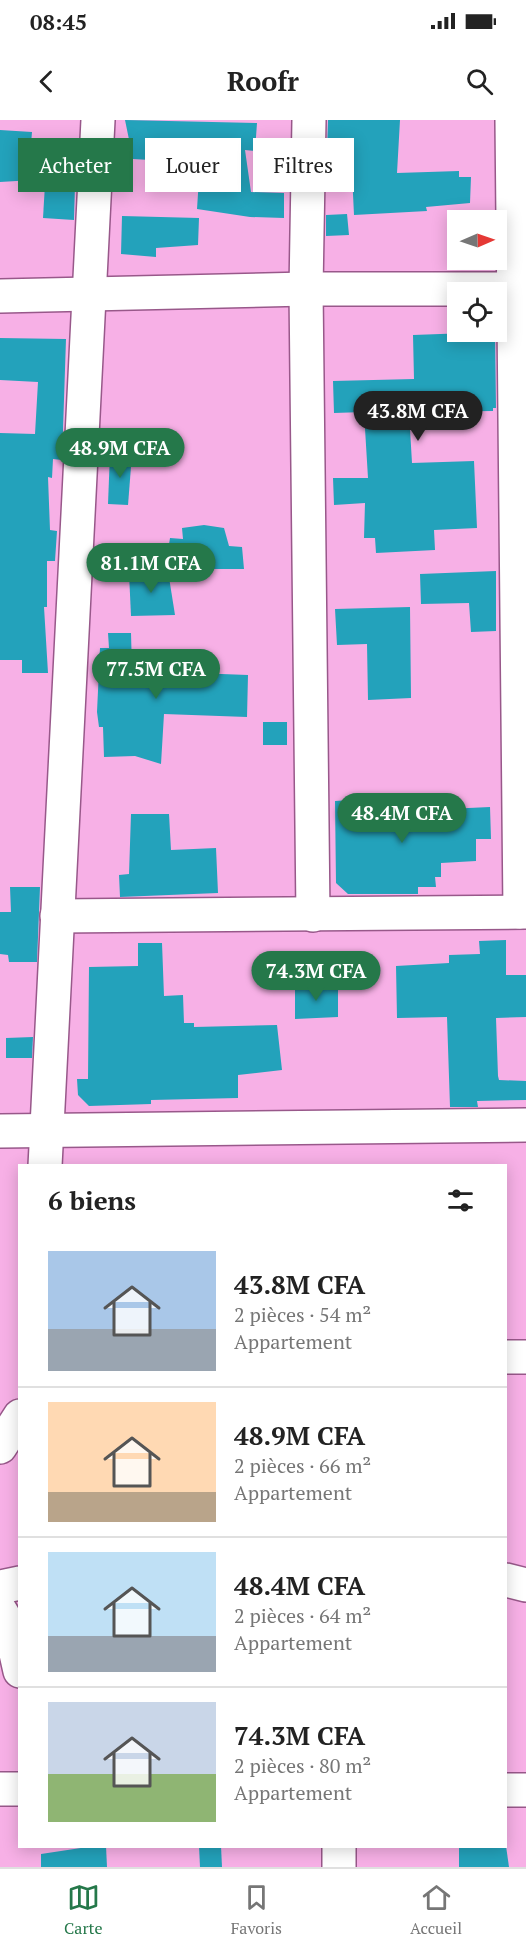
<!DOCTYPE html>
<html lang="fr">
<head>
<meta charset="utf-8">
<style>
  body { margin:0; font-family:"PT Serif",serif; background:#f6f6f6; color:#222; height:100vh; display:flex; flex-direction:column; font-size:22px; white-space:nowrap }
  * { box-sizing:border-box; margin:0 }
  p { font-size:20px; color:#767676 }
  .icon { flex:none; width:33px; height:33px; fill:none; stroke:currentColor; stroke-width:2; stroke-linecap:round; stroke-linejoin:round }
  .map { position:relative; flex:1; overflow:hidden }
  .details { position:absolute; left:18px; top:1044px; width:489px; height:684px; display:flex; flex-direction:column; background:#fff; border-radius:0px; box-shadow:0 3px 15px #0003 }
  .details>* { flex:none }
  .guide { position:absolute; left:18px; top:18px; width:490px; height:54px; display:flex; gap:12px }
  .needle { width:39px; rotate:88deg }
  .controls { position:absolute; left:447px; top:90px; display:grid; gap:12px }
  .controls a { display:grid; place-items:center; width:60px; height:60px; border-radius:0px; background:#fff; box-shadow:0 3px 15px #0003; font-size:30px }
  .price { position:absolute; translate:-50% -51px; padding:0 14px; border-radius:21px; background:#25784a; color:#fff; font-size:20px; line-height:39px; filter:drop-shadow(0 2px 3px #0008) }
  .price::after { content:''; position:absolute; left:50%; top:36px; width:18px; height:14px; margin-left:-9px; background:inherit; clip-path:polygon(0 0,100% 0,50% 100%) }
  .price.selected { background:#222; color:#fff }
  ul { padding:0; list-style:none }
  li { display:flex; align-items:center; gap:18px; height:150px; padding:0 30px }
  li+li { border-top:2px solid #e0e0e0 }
  li span { display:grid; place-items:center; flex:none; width:168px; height:120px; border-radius:0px; color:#555 }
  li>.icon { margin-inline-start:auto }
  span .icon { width:72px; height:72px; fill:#fffc; stroke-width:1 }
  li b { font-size:26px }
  h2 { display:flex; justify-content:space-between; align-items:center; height:72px; padding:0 30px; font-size:26px }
  .pill { padding:0 21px; border-radius:0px; background:#fff; box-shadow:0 3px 15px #0003; font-size:21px; line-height:54px }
  .pill.selected { background:#25784a; color:#fff }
  .status { display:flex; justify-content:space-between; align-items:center; height:42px; padding:0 30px; background:#fff; direction:ltr }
  .status svg { height:16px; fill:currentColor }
  header { display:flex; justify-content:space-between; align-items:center; height:78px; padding:0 30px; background:#fff; font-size:27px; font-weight:700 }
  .dock { display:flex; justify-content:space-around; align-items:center; height:84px; border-top:2px solid #e0e0e0; background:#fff; font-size:16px; color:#767676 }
  .dock a { display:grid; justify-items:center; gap:3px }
  .dock .selected { color:#25784a }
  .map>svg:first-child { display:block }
  .building { fill:#23a2bb }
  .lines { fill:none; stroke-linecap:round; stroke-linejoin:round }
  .minor-casing { stroke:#98588a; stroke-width:36 }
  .minor { stroke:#fff; stroke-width:33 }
</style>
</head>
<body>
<div class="status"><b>08:45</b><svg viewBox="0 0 49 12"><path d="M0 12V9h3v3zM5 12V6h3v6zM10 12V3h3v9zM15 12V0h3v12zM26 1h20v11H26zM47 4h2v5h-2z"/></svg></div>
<header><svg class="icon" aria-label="back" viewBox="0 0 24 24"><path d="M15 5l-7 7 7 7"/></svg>Roofr<svg class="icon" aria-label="search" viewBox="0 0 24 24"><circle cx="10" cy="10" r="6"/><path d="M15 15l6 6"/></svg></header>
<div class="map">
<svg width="526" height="1747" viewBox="0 0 526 1747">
  <rect width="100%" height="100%" fill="#f7b0e6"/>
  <g class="building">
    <path d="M125 0 257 3 255 31 245 30 251 72 284 73V98L250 97 197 89 200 43 133 39Z"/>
    <path d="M328 0H400L397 53 459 51V57H471L470 83 426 87 427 91 354 95 351 32 327 31Z"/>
    <path d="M0 10 32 12 30 36H35L33 60 0 62Z"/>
    <path d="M45 64 75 65 74 100 43 98Z"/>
    <path d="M347 94 349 115 326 116V95Z"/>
    <path d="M122 96 199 98 198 125 156 128V137L121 134Z"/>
    <path d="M495 212 496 288H493V291L409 292 412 343 474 341 477 408 434 410 435 430 376 433 375 418H364L365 383 334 385 333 358H368L364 292 334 293 333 261 414 259 413 215Z"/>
    <path d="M0 218 66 219 62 340 53 339 52 358 48 357 50 410 57 411 55 441H47V487H44L48 553H22V540H0V313L35 314 38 262 0 260Z"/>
    <path d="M110 333 132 334 128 385 108 384Z"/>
    <path d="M204 405 224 408 229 426 242 427 244 449H199L167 437 170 418 183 419 182 408Z"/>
    <path d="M168 451 175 495 131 496 129 453Z"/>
    <path d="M496 451V511L471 512 469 483 421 484 420 454Z"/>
    <path d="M410 487 411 578 368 580 367 524 337 525 335 489Z"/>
    <path d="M108 513H131L132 549 173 551V547H195V553L248 555 247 597 164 594 161 644 135 636 104 637 103 607H99L97 592 100 528H109Z"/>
    <rect x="263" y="602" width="24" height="23"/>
    <path d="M368 679 404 681V691L490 687 491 719H476V741L441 743V757H435L436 767H418V774H348L336 763 335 681Z"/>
    <path d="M131 694H169L171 730 216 728 218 773 120 777 119 755 129 754Z"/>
    <path d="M10 767H40L37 842H9L8 835 0 834V792H11Z"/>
    <path d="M506 820V855H526V897L496 898 498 956 499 960 526 961V980L477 981 478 987H450L447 897 397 898 396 846 449 843V835L480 834 479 821Z"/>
    <path d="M138 823H162L164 876 183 875 184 903H194V907L277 905 282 950 238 955V978L151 980V984L89 986 78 975 77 959H88L89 847 138 846Z"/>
    <path d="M295 866H338V897L295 899Z"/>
    <path d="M33 917 32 938H6V918Z"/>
    <path d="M94 1726H106L107 1747H41V1734Z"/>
    <path d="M199 1726H221L222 1747H200Z"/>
    <path d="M459 1726H506L509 1747H459Z"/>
  </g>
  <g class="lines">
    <g class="minor-casing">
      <g id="minor">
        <path d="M309 0 306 169 313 795"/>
        <path d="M512 0 520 792"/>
        <path d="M0 176 306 169H514"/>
        <path d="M57 796 526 792"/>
        <path d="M0 1011 526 1005"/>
        <path d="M45 1046 98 0"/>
        <path d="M506 1237H526"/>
        <path d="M0 1327 20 1296"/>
        <path d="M506 1460 526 1465"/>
        <path d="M0 1467 20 1463"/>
        <path d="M0 1490 10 1507 20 1551"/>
        <path d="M0 1669H20"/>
        <path d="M506 1670H526"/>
        <path d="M339 1726V1747"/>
      </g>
    </g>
    <use href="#minor" class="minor"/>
  </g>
</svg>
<div class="controls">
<a><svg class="needle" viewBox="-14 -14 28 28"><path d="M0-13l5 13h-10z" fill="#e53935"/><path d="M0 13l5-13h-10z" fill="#767676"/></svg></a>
<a><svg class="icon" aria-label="locate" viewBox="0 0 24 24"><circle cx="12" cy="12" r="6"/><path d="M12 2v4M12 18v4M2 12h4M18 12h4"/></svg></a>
</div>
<b class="price selected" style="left:418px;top:322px">43.8M CFA</b>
<b class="price" style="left:120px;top:359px">48.9M CFA</b>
<b class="price" style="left:151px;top:474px">81.1M CFA</b>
<b class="price" style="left:156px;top:580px">77.5M CFA</b>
<b class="price" style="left:402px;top:724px">48.4M CFA</b>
<b class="price" style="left:316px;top:882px">74.3M CFA</b>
<div class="guide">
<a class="pill selected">Acheter</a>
<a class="pill">Louer</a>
<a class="pill">Filtres</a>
</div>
<section class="details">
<h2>6 biens<svg class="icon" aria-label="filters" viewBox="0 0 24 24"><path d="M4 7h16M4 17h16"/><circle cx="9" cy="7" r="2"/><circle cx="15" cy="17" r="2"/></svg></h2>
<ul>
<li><span style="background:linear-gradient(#a9c7e8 65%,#9aa5b1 0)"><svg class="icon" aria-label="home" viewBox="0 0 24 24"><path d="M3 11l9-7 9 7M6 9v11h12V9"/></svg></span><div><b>43.8M CFA</b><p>2 pièces · 54 m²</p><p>Appartement</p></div></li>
<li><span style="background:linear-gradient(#ffd9b3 75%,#b9a48a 0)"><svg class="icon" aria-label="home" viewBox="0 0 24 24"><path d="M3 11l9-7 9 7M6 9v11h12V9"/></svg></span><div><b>48.9M CFA</b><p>2 pièces · 66 m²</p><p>Appartement</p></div></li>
<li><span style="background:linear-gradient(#bfe0f5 70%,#9aa5b1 0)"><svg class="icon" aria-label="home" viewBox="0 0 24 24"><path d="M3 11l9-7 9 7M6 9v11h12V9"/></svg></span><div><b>48.4M CFA</b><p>2 pièces · 64 m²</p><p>Appartement</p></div></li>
<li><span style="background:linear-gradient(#c9d6e8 60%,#8fb573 0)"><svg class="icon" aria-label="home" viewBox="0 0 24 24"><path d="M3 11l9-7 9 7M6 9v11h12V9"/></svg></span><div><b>74.3M CFA</b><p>2 pièces · 80 m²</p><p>Appartement</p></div></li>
</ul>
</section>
</div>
<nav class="dock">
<a class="selected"><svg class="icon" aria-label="map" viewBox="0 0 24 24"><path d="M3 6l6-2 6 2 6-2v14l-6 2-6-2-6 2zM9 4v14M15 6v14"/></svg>Carte</a>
<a><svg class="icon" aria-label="saved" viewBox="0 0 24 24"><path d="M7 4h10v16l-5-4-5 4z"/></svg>Favoris</a>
<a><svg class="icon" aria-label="home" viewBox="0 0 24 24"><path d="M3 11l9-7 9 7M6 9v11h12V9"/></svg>Accueil</a>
</nav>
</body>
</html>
